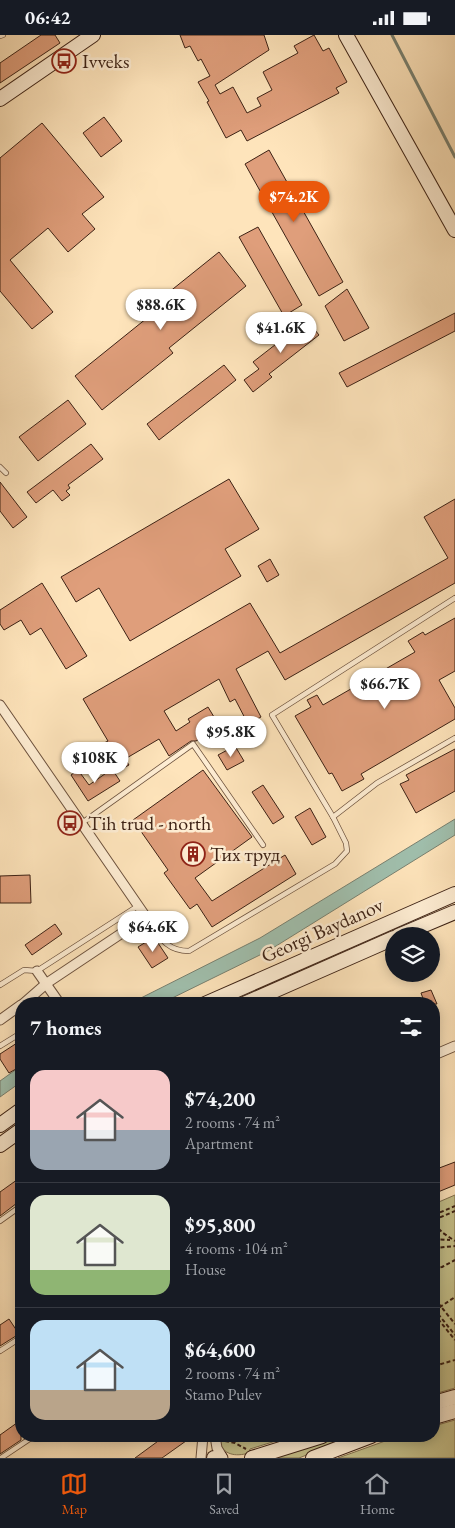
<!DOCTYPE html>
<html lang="en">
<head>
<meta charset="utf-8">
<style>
  body { margin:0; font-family:"EB Garamond",serif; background:#242831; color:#f1f3f6; height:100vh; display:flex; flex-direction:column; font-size:19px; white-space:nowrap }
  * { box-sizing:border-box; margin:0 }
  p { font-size:16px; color:#9ea1a6 }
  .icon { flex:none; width:28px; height:28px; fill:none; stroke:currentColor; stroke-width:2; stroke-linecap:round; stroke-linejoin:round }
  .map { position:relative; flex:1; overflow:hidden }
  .panel { position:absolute; left:15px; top:962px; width:425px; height:445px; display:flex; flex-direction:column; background:#171b24; border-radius:20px; box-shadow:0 2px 12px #0003 }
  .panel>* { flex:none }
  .tools { position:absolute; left:385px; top:892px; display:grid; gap:10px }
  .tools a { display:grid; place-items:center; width:55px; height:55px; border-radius:50%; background:#171b24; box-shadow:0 2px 12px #0003; font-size:25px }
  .price { position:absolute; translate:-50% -42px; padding:0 11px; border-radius:18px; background:#fff; color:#222; font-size:16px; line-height:32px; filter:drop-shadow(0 1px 2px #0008) }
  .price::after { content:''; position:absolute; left:50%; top:30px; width:15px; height:11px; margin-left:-8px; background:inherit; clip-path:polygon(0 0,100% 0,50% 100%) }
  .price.on { background:#ea580c; color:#fff }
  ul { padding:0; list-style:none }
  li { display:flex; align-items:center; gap:15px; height:125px; padding:0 15px }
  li+li { border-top:1px solid #363941 }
  li span { display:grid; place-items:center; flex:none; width:140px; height:100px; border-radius:15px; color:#555 }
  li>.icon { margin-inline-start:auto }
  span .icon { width:60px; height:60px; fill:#fffc; stroke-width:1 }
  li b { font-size:21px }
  h2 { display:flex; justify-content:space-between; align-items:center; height:60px; padding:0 15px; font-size:21px }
  .status { display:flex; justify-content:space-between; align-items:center; height:35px; padding:0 25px; background:#171b24; direction:ltr }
  .status svg { height:14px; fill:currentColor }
  .tab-bar { display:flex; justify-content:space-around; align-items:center; height:70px; border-top:1px solid #363941; background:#171b24; font-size:14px; color:#9ea1a6 }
  .tab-bar a { display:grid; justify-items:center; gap:2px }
  .tab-bar .on { color:#ea580c }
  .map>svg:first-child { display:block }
  .green { fill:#c6c28c; stroke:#827250 }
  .water { fill:#a0bfad; stroke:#788070 }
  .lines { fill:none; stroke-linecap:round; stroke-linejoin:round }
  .stream { stroke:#788070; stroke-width:3 }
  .building { fill:#df9e7b; stroke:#3d2215 }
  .lane-casing { stroke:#6d523e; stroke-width:6 }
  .street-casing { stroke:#6d523e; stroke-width:11 }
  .secondary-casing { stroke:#3d2215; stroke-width:16 }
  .path { stroke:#3d2215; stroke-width:2; stroke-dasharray:4 2.5; stroke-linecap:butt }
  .lane { stroke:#feedd3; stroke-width:4.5 }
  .street { stroke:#feedd3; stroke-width:9 }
  .secondary { stroke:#feedd3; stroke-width:14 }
  .labels { text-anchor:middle; stroke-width:5; stroke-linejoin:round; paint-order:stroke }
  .poi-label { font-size:20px; fill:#3d2215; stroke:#feedd3; text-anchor:start }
  .street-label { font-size:20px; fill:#3d2215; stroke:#feedd3 }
</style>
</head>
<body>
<div class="status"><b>06:42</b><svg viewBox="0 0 49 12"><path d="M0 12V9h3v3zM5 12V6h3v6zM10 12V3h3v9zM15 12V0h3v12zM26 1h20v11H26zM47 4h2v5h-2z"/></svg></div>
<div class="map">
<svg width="455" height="1423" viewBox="0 0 455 1423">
  <rect width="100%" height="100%" fill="#fee4bb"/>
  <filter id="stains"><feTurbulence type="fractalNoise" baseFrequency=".004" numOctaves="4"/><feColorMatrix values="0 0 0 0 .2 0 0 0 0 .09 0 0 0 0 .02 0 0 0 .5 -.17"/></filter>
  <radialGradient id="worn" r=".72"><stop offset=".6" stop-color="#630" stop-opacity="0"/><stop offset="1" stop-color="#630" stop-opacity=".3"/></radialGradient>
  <g class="green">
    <path d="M455 1160V1353L434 1359V1169Z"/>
    <path d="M455 1385V1423H338L399 1401H434V1391Z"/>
    <path d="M222 1401H292L250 1414 249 1418C235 1422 223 1420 218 1405L221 1404Z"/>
    <path d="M339 1401H354L299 1423H269Z"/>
  </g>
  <g class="water">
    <path d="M455 784V800L268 916 160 969H129L260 903Z"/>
    <path d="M21 1031V1047L0 1062V1046Z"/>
  </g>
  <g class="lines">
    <path class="stream" d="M392 0 455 122"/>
  </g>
  <g class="building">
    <path d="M41 0H55L60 8 0 48V28Z"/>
    <path d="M180 0H264L269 15 215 50 220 59 233 52 247 78 261 71 257 63 272 55 263 37 298 18 294 11 314 0 323 16 329 13 347 47 336 53 339 58 247 106 241 95 226 103 207 67 209 66 198 47 210 41 201 24 198 26 190 11 185 13Z"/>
    <path d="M104 82 122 106 101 122 83 98Z"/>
    <path d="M42 88 104 162 82 179 95 194 68 217 48 193 10 225 53 277 32 294 0 256V123Z"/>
    <path d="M269 115 343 247 319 261 245 129Z"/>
    <path d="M258 192 302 270 284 281 239 202Z"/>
    <path d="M219 217 246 251 169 313 173 318 102 375 75 341 152 279 148 274Z"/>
    <path d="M347 254 369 293 344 306 325 271Z"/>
    <path d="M455 278V296L347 352 339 338Z"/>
    <path d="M307 285 319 300 269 339 272 342 253 357 244 345 259 334 253 327Z"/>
    <path d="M224 330 236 345 159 405 147 389Z"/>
    <path d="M68 365 86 389 38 426 19 402Z"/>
    <path d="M91 409 103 424 68 450 70 453 66 456 70 460 62 466 53 455 36 468 27 457Z"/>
    <path d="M229 444 259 494 225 514 241 541 130 606 99 553 76 567 61 542Z"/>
    <path d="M0 447 27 482 13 493 0 476Z"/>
    <path d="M455 464V548L285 645 268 616 236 634 261 682 248 689 235 664 230 667 219 644 164 676 176 696 190 687 188 684 208 672 220 692 196 706H191L169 721 159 704 125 724 129 730 118 736 102 709 108 706 83 664 250 568 280 618 448 523 424 482Z"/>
    <path d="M270 524 279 540 267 547 258 531Z"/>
    <path d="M42 548 87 621 66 634 41 593 30 600 21 585 4 595 0 589V575Z"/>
    <path d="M455 583V636L439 645 455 673V684L361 739 364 744 342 756 332 738 329 739 295 681 311 672 307 665 317 660 323 670 415 617 408 606 423 597 425 600Z"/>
    <path d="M235 711 244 726 227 735 218 720Z"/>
    <path d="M455 714V756L416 778 400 749 409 745 406 740Z"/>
    <path d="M112 734 120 746 88 766 71 740 78 735 89 750Z"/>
    <path d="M203 735 252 802 195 843 212 866 285 820 296 839 212 892 197 869 190 874 164 838 168 835 133 785Z"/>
    <path d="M263 750 284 782 273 789 252 757Z"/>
    <path d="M310 773 326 802 312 810 295 782Z"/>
    <path d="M30 840 31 868H0V841Z"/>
    <path d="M55 889 62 899 32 920 25 910Z"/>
    <path d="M154 902 168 923 152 933 138 912Z"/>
    <path d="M431 955 437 969H425L421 958Z"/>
    <path d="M17 1008 21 1014V1031L9 1038 0 1024V1019Z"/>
    <path d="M455 1127V1150L438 1157 434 1147V1135Z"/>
    <path d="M21 1142V1165L0 1181V1157Z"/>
    <path d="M9 1284 19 1299 0 1311V1290Z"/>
    <path d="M21 1385V1405L0 1419V1400Z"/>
    <path d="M165 1401H193L162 1423H135Z"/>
  </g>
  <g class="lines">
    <g class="lane-casing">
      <g id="lane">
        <path d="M0 1 3 0"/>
        <path d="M0 432 6 438"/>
        <path d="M333 782 377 748 455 703"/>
        <path d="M82 788 193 709 263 810"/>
        <path d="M146 882C159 899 164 916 189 916L335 829 347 816 346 808 333 782 272 680 455 563"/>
        <path d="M0 950 24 935 37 936 138 871"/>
        <path d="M0 1011 21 998"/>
        <path d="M0 1186 21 1171"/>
        <path d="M0 1316 17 1305"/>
        <path d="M1 1423 34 1401"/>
      </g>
    </g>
    <g class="street-casing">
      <g id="street">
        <path d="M0 670 146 882 47 948 23 969"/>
        <path d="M37 936 60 969"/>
        <path d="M0 985 21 970"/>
        <path d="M434 1020 455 1011"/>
        <path d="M215 1401 217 1413 223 1423"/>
        <path d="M201 1423 203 1401"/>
      </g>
    </g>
    <g class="secondary-casing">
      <g id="secondary">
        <path d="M346 0 455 195"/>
        <path d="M0 64 93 0"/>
        <path d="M398 901 455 877"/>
        <path d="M205 969 455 859"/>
        <path d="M244 969 394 903"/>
        <path d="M0 1090 21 1075"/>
        <path d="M0 1110 21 1095"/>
        <path d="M434 1368 455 1362"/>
        <path d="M434 1382 455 1376"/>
        <path d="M214 1423H220"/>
        <path d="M252 1423 322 1401"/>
        <path d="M313 1423 371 1401"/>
      </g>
    </g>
    <g class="path">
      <path d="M434 1180 455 1171"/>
      <path d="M434 1185 455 1176"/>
      <path d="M434 1189 443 1198 455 1206"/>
      <path d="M434 1204 450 1205"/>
      <path d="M434 1213 455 1211"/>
      <path d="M434 1233 442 1232 455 1225"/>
      <path d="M434 1263 455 1289"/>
      <path d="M434 1274 455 1300"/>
      <path d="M434 1276 455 1262"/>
      <path d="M434 1279 455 1305"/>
      <path d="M434 1331 455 1325"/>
      <path d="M260 1401 264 1406"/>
      <path d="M225 1406 235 1408 246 1414"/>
      <path d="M381 1406 395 1401"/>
    </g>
    <use href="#lane" class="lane"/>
    <use href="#street" class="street"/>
    <use href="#secondary" class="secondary"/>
  </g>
  <defs>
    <g id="bus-ring" transform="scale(1.25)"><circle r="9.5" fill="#feedd3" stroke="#8f2418" stroke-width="1.5"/><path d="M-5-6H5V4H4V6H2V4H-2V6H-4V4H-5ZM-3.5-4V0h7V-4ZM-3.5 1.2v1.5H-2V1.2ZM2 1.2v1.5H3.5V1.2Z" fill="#8f2418"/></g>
    <g id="building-ring" transform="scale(1.25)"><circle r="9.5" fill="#feedd3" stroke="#8f2418" stroke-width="1.5"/><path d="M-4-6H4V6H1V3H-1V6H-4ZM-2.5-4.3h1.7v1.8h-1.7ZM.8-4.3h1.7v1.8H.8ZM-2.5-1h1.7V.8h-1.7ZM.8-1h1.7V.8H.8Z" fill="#8f2418"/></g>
  </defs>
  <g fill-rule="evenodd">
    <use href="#bus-ring" x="64" y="26"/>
    <use href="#bus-ring" x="70" y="788"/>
    <use href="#building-ring" x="193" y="819"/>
  </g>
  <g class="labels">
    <g class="poi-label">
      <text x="82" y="33">Ivveks</text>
      <text x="88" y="795">Tih trud - north</text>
      <text x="210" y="826">Тих труд</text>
    </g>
    <g class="street-label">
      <text transform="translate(322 895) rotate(-24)" y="7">Georgi Baydanov</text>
    </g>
  </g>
  <rect width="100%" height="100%" filter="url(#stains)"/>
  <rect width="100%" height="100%" fill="url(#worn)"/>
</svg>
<div class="tools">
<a><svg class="icon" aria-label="layers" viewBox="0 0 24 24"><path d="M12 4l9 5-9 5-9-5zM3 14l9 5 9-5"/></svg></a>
</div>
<b class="price on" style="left:294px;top:188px">$74.2K</b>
<b class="price" style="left:161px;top:296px">$88.6K</b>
<b class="price" style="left:281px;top:319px">$41.6K</b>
<b class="price" style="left:385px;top:675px">$66.7K</b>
<b class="price" style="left:231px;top:723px">$95.8K</b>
<b class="price" style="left:95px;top:749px">$108K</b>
<b class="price" style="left:153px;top:918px">$64.6K</b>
<section class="panel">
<h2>7 homes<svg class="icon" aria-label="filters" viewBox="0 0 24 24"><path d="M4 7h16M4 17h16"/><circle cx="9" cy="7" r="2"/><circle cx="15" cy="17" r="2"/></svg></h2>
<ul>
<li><span style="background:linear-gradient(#f6c9c9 60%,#9aa5b1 0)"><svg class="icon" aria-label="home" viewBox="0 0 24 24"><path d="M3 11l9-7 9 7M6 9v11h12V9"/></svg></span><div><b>$74,200</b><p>2 rooms · 74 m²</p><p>Apartment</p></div></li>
<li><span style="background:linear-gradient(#dfe7d0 75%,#8fb573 0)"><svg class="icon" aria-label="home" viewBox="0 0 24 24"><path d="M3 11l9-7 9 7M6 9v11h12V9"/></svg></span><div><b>$95,800</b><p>4 rooms · 104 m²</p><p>House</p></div></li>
<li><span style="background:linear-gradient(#bfe0f5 70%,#b9a48a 0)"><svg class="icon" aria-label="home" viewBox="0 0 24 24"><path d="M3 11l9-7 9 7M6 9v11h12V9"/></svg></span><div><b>$64,600</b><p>2 rooms · 74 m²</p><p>Stamo Pulev</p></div></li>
</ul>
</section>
</div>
<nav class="tab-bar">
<a class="on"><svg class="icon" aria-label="map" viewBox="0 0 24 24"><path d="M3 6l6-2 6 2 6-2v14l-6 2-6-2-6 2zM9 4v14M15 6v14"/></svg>Map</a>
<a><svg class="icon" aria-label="saved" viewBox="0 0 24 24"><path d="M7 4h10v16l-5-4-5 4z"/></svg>Saved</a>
<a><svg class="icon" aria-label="home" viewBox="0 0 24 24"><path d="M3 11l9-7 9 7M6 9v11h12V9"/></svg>Home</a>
</nav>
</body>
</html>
